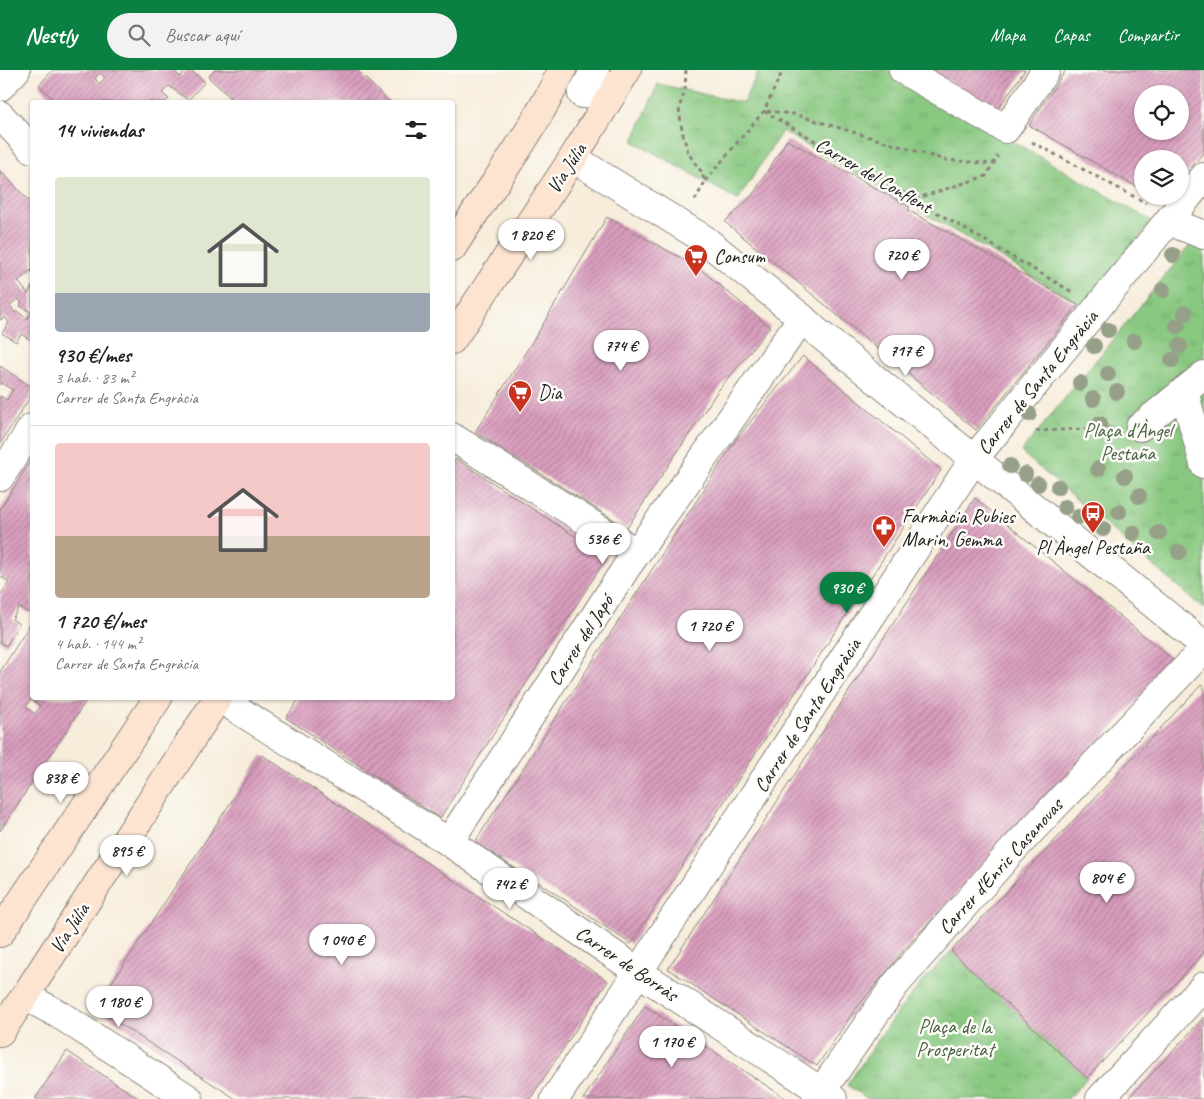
<!DOCTYPE html>
<html lang="es">
<head>
<meta charset="utf-8">
<style>
  body { margin:0; font-family:Caveat,sans-serif; background:#f2f2f2; color:#202124; height:100vh; display:flex; flex-direction:column; font-size:19px; white-space:nowrap }
  * { box-sizing:border-box; margin:0 }
  p { font-size:16px; color:#757577 }
  .icon { flex:none; width:28px; height:28px; fill:none; stroke:currentColor; stroke-width:2; stroke-linecap:round; stroke-linejoin:round }
  .map { position:relative; flex:1; overflow:hidden }
  .details { position:absolute; left:30px; top:30px; width:425px; height:600px; display:flex; flex-direction:column; background:#fff; border-radius:5px; box-shadow:0 1px 4px #0004 }
  .details>* { flex:none }
  .buttons { position:absolute; left:1134px; top:15px; display:grid; gap:10px }
  .buttons a { display:grid; place-items:center; width:55px; height:55px; border-radius:50%; background:#fff; box-shadow:0 1px 4px #0004; font-size:25px }
  .price { position:absolute; translate:-50% -42px; padding:0 11px; border-radius:18px; background:#fff; color:#222; font-size:16px; line-height:32px; filter:drop-shadow(0 1px 2px #0008) }
  .price::after { content:''; position:absolute; left:50%; top:30px; width:15px; height:11px; margin-left:-8px; background:inherit; clip-path:polygon(0 0,100% 0,50% 100%) }
  .price.selected { background:#0b8043; color:#fff }
  ul { padding:0; list-style:none }
  li { display:grid; align-content:center; gap:10px; height:265px; padding:0 25px }
  li+li { border-top:1px solid #e0e0e0 }
  li span { display:grid; place-items:center; height:155px; border-radius:5px; color:#555 }
  li>.icon { margin-inline-start:auto }
  span .icon { width:90px; height:90px; fill:#fffc; stroke-width:1 }
  li b { font-size:21px }
  h2 { display:flex; justify-content:space-between; align-items:center; height:60px; padding:0 25px; font-size:21px }
  header { display:flex; align-items:center; gap:30px; box-sizing:border-box; height:70px; padding:0 25px; background:#0b8043; color:#fff }
  header strong { font-size:24px }
  nav { display:flex; gap:28px; margin-inline-start:auto; font-size:18px }
  .search { width:350px; height:45px; background:#f2f2f2; display:flex; align-items:center; gap:12px; box-sizing:border-box; padding:0 18px; border-radius:28px; color:#757577; font-size:19px }
  .map>svg:first-child { display:block }
  .grass { fill:url(#grass-tufts); stroke:#52724e }
  .building { fill:url(#building-hatch); fill-rule:evenodd }
  .lines { fill:none; stroke-linecap:round; stroke-linejoin:round }
  .street-casing { stroke:#8a847c; stroke-width:30 }
  .secondary-casing { stroke:#8a847c; stroke-width:30 }
  .path { stroke:#8a847c; stroke-width:3; stroke-dasharray:4 4; stroke-linecap:butt }
  .street { stroke:#fff; stroke-width:28 }
  .secondary { stroke:#fde4d1; stroke-width:28 }
  .tree { fill:#96a088 }
  .labels { text-anchor:middle; stroke-width:5; stroke-linejoin:round; paint-order:stroke }
  .street-label { font-size:20px; fill:#1c1c1c; stroke:#fdfcf7 }
  .poi-label { font-size:20px; fill:#1c1c1c; stroke:#fdfcf7; text-anchor:start }
  .park-label { font-size:20px; fill:#476144; stroke:#fdfcf7 }
</style>
</head>
<body>
<header>
<strong>Nestly</strong>
<div class="search"><svg class="icon" aria-label="search" viewBox="0 0 24 24"><circle cx="10" cy="10" r="6"/><path d="M15 15l6 6"/></svg>Buscar aquí</div>
<nav><a>Mapa</a><a>Capas</a><a>Compartir</a></nav>
</header>
<div class="map">
<svg width="1204" height="1029" viewBox="0 0 1204 1029">
  <defs>
    <pattern id="grass-tufts" width="24" height="20" patternUnits="userSpaceOnUse" patternTransform="scale(1.25)"><rect width="24" height="20" fill="#88c880"/><path d="M3 7l-1-3M5 7V3M7 7l1-3M15 17l-1-3M17 17v-4M19 17l1-3" fill="none" stroke="#75ab6e"/></pattern>
    <pattern id="building-hatch" width="6" height="6" patternUnits="userSpaceOnUse" patternTransform="scale(1.25)"><rect width="6" height="6" fill="#da9ebe"/><path d="M-1 1l2-2M0 6l6-6M5 7l2-2" fill="none" stroke="#b0809a"/></pattern>
  </defs>
  <rect width="100%" height="100%" fill="#fdfcf7"/>
  <filter id="ink" filterUnits="userSpaceOnUse"><feTurbulence type="fractalNoise" baseFrequency=".02" numOctaves="2"/><feDisplacementMap in="SourceGraphic" scale="10" xChannelSelector="R" yChannelSelector="G"/><feConvolveMatrix kernelMatrix="1 2 1 2 8 2 1 2 1" color-interpolation-filters="sRGB"/></filter>
  <filter id="wash" filterUnits="userSpaceOnUse"><feTurbulence type="fractalNoise" baseFrequency=".0096" numOctaves="4" result="noise"/><feDisplacementMap in="SourceGraphic" scale="20" xChannelSelector="R" yChannelSelector="G"/><feGaussianBlur stdDeviation="1.12" result="paint"/><feColorMatrix in="noise" values="0 0 0 0 0 0 0 0 0 0 0 0 0 0 0 0 0 1.4 0 .05"/><feComposite in="paint" operator="in"/></filter>
  <g filter="url(#wash)">
    <rect width="100%" height="100%" fill="#f7eddb"/>
    <g class="grass">
      <path d="M759 0H888L1152 151 1084 236 782 61 738 130 633 71 658 14 743 33Z"/>
      <path d="M1204 158V539L1021 382Z"/>
      <path d="M951 881 1087 1008 1068 1029H868L847 1015 895 945 922 912Z"/>
    </g>
    <g id="blocks">
      <g class="building">
        <path d="M53 0H173L180 7 187 0H190L205 12 188 30 169 16 162 23 169 29 165 32H153L151 31 150 32H56L39 15ZM100 3 105 8 99 14 95 8Z"/>
        <path d="M215 0H357L386 29 391 32H228L232 29 208 7Z"/>
        <path d="M930 0H1025L998 39Z"/>
        <path d="M1066 0H1204V82L1180 111V89H1142V120L1029 55ZM1142 24H1180V61H1142Z"/>
        <path d="M787 70 910 137 908 140 1078 235 976 360 725 152 752 126Z"/>
        <path d="M0 100 32 134V203L31 200 18 211 28 224 32 216V271L21 264 16 272 2 263 9 253 5 247 0 250ZM18 229 22 233 20 236 31 242 27 249 17 241 15 243 10 235Z"/>
        <path d="M1153 126H1168L1163 132Z"/>
        <path d="M607 147 699 198 770 257 717 322 627 458 475 362 539 261Z"/>
        <path d="M803 286 941 400 631 874 550 820 524 804 475 772 738 367Z"/>
        <path d="M0 296 32 317V324L0 374V326L7 330 13 320 1 313 0 315Z"/>
        <path d="M32 389V538L29 543 19 537 12 549 19 554 6 576 0 572V526L9 512 0 506V439Z"/>
        <path d="M456 389 607 487 440 748 286 648 300 628H452V394Z"/>
        <path d="M975 428 1175 591 908 875 854 941 817 996 668 899Z"/>
        <path d="M32 551V628H88L0 761V602ZM31 629 40 636 35 644 26 637Z"/>
        <path d="M1202 614 1204 616V883L1087 1008 951 881Z"/>
        <path d="M262 685 608 911 530 1029H236L95 938Z"/>
        <path d="M645 936 707 977 787 1029H583Z"/>
        <path d="M1204 947V1029H1127L1164 991Z"/>
        <path d="M67 981 112 1011 140 1029H35Z"/>
      </g>
    </g>
  </g>
  <g filter="url(#ink)">
    <use href="#blocks" fill-opacity="0" stroke="#8a847c" stroke-width="1"/>
    <g class="lines">
      <g class="street-casing">
        <g id="street">
          <path d="M903 0 1006 59 1046 0"/>
          <path d="M0 17 16 0"/>
          <path d="M582 24 595 0"/>
          <path d="M0 45 32 79"/>
          <path d="M573 88 704 169 802 248 817 262 1204 575"/>
          <path d="M1181 156 1204 165"/>
          <path d="M1184 321 1204 394"/>
          <path d="M1140 357 1204 305"/>
          <path d="M452 367 623 474"/>
          <path d="M0 407 32 358"/>
          <path d="M219 628 449 772 652 911 833 1029"/>
          <path d="M449 772 626 498 802 248"/>
          <path d="M25 926 60 945 189 1029"/>
          <path d="M555 1029 974 389 1204 107"/>
          <path d="M816 1029 895 915 1010 783 1204 579"/>
          <path d="M1100 1029 1204 916"/>
        </g>
      </g>
      <g class="secondary-casing">
        <g id="secondary">
          <path d="M452 178C489 119 533 63 562 0"/>
          <path d="M452 270 573 88 627 0"/>
          <path d="M0 863 158 628"/>
          <path d="M0 962 25 926 218 628"/>
        </g>
      </g>
      <g class="path">
        <path d="M686 0 685 20 679 38 682 60 688 83 701 101 705 112 695 130"/>
        <path d="M764 41 1074 223"/>
        <path d="M767 41 794 44 945 90 994 94"/>
        <path d="M1032 72 1146 133"/>
        <path d="M705 111 764 41 783 0"/>
        <path d="M915 129 986 106 998 86"/>
        <path d="M1036 361 1112 358"/>
      </g>
      <use href="#street" class="street"/>
      <use href="#secondary" class="secondary"/>
    </g>
    <g class="tree">
      <circle cx="1173" cy="185" r="8"/>
      <circle cx="1163" cy="220" r="8"/>
      <circle cx="1185" cy="243" r="8"/>
      <circle cx="1177" cy="256" r="8"/>
      <circle cx="1108" cy="260" r="8"/>
      <circle cx="1134" cy="271" r="8"/>
      <circle cx="1094" cy="276" r="8"/>
      <circle cx="1180" cy="276" r="8"/>
      <circle cx="1172" cy="290" r="8"/>
      <circle cx="1108" cy="304" r="8"/>
      <circle cx="1080" cy="313" r="8"/>
      <circle cx="1117" cy="322" r="8"/>
      <circle cx="1093" cy="329" r="8"/>
      <circle cx="1029" cy="344" r="8"/>
      <circle cx="1100" cy="354" r="8"/>
      <circle cx="1010" cy="396" r="8"/>
      <circle cx="1098" cy="399" r="8"/>
      <circle cx="1025" cy="404" r="8"/>
      <circle cx="1125" cy="406" r="8"/>
      <circle cx="1038" cy="414" r="8"/>
      <circle cx="1058" cy="417" r="8"/>
      <circle cx="1139" cy="426" r="8"/>
      <circle cx="1065" cy="437" r="8"/>
      <circle cx="1119" cy="442" r="8"/>
      <circle cx="1078" cy="447" r="8"/>
      <circle cx="1103" cy="459" r="8"/>
      <circle cx="1133" cy="463" r="8"/>
      <circle cx="1159" cy="463" r="8"/>
      <circle cx="1179" cy="482" r="8"/>
    </g>
  </g>
  <defs>
    <g id="supermarket-pin" transform="scale(1.25)"><path d="M0 17L-7.5 6A9.5 9.5 0 1 1 7.5 6Z" fill="#c8321e" stroke="#fdfcf7"/><path d="M-6-5.5h2.5l.6 2H6L4.5 2H-2.5L-4.4-4H-6ZM-1.5 3.2a1.3 1.3 0 1 0 .1 0ZM3 3.2a1.3 1.3 0 1 0 .1 0Z" fill="#fff"/></g>
    <g id="bus-pin" transform="scale(1.25)"><path d="M0 17L-7.5 6A9.5 9.5 0 1 1 7.5 6Z" fill="#c8321e" stroke="#fdfcf7"/><path d="M-5-6H5V4H4V6H2V4H-2V6H-4V4H-5ZM-3.5-4V0h7V-4ZM-3.5 1.2v1.5H-2V1.2ZM2 1.2v1.5H3.5V1.2Z" fill="#fff"/></g>
    <g id="pharmacy-pin" transform="scale(1.25)"><path d="M0 17L-7.5 6A9.5 9.5 0 1 1 7.5 6Z" fill="#c8321e" stroke="#fdfcf7"/><path d="M-2-6h4v4h4v4h-4v4h-4v-4h-4v-4h4Z" fill="#fff"/></g>
  </defs>
  <g fill-rule="evenodd">
    <use href="#supermarket-pin" x="696" y="186"/>
    <use href="#supermarket-pin" x="520" y="322"/>
    <use href="#bus-pin" x="1093" y="443"/>
    <use href="#pharmacy-pin" x="884" y="457"/>
  </g>
  <g class="labels">
    <g class="street-label">
      <text transform="translate(566 98) rotate(-57)" y="7">Via Júlia</text>
      <text transform="translate(874 105) rotate(30)" y="7">Carrer del Conflent</text>
      <text transform="translate(1037 312) rotate(-51)" y="7">Carrer de Santa Engràcia</text>
      <text transform="translate(580 570) rotate(-57)" y="7">Carrer del Japó</text>
      <text transform="translate(807 645) rotate(-57)" y="7">Carrer de Santa Engràcia</text>
      <text transform="translate(1000 796) rotate(-48)" y="7">Carrer d'Enric Casanovas</text>
      <text transform="translate(69 858) rotate(-57)" y="7">Via Júlia</text>
      <text transform="translate(627 893) rotate(34)" y="7">Carrer de Borràs</text>
    </g>
    <g class="poi-label">
      <text x="714" y="193">Consum</text>
      <text x="538" y="329">Dia</text>
      <text x="902" y="453">Farmàcia Rubies<tspan x="902" dy="23">Marin, Gemma</tspan></text>
      <text x="1093" y="484" text-anchor="middle">Pl Àngel Pestaña</text>
    </g>
    <g class="park-label">
      <text x="1128" y="367">Plaça d'Àngel<tspan x="1128" dy="23">Pestaña</tspan></text>
      <text x="955" y="963">Plaça de la<tspan x="955" dy="23">Prosperitat</tspan></text>
    </g>
  </g>
</svg>
<div class="buttons">
<a><svg class="icon" aria-label="locate" viewBox="0 0 24 24"><circle cx="12" cy="12" r="6"/><path d="M12 2v4M12 18v4M2 12h4M18 12h4"/></svg></a>
<a><svg class="icon" aria-label="layers" viewBox="0 0 24 24"><path d="M12 4l9 5-9 5-9-5zM3 14l9 5 9-5"/></svg></a>
</div>
<b class="price" style="left:531px;top:191px">1 820 €</b>
<b class="price" style="left:902px;top:211px">720 €</b>
<b class="price" style="left:621px;top:302px">774 €</b>
<b class="price" style="left:906px;top:307px">717 €</b>
<b class="price" style="left:603px;top:495px">536 €</b>
<b class="price selected" style="left:847px;top:544px">930 €</b>
<b class="price" style="left:710px;top:582px">1 720 €</b>
<b class="price" style="left:61px;top:734px">838 €</b>
<b class="price" style="left:127px;top:807px">895 €</b>
<b class="price" style="left:1107px;top:834px">804 €</b>
<b class="price" style="left:510px;top:840px">742 €</b>
<b class="price" style="left:342px;top:896px">1 040 €</b>
<b class="price" style="left:119px;top:958px">1 180 €</b>
<b class="price" style="left:672px;top:998px">1 170 €</b>
<section class="details">
<h2>14 viviendas<svg class="icon" aria-label="filters" viewBox="0 0 24 24"><path d="M4 7h16M4 17h16"/><circle cx="9" cy="7" r="2"/><circle cx="15" cy="17" r="2"/></svg></h2>
<ul>
<li><span style="background:linear-gradient(#dfe7d0 75%,#9aa5b1 0)"><svg class="icon" aria-label="home" viewBox="0 0 24 24"><path d="M3 11l9-7 9 7M6 9v11h12V9"/></svg></span><div><b>930 €/mes</b><p>3 hab. · 83 m²</p><p>Carrer de Santa Engràcia</p></div></li>
<li><span style="background:linear-gradient(#f6c9c9 60%,#b9a48a 0)"><svg class="icon" aria-label="home" viewBox="0 0 24 24"><path d="M3 11l9-7 9 7M6 9v11h12V9"/></svg></span><div><b>1 720 €/mes</b><p>4 hab. · 144 m²</p><p>Carrer de Santa Engràcia</p></div></li>
</ul>
</section>
</div>
</body>
</html>
